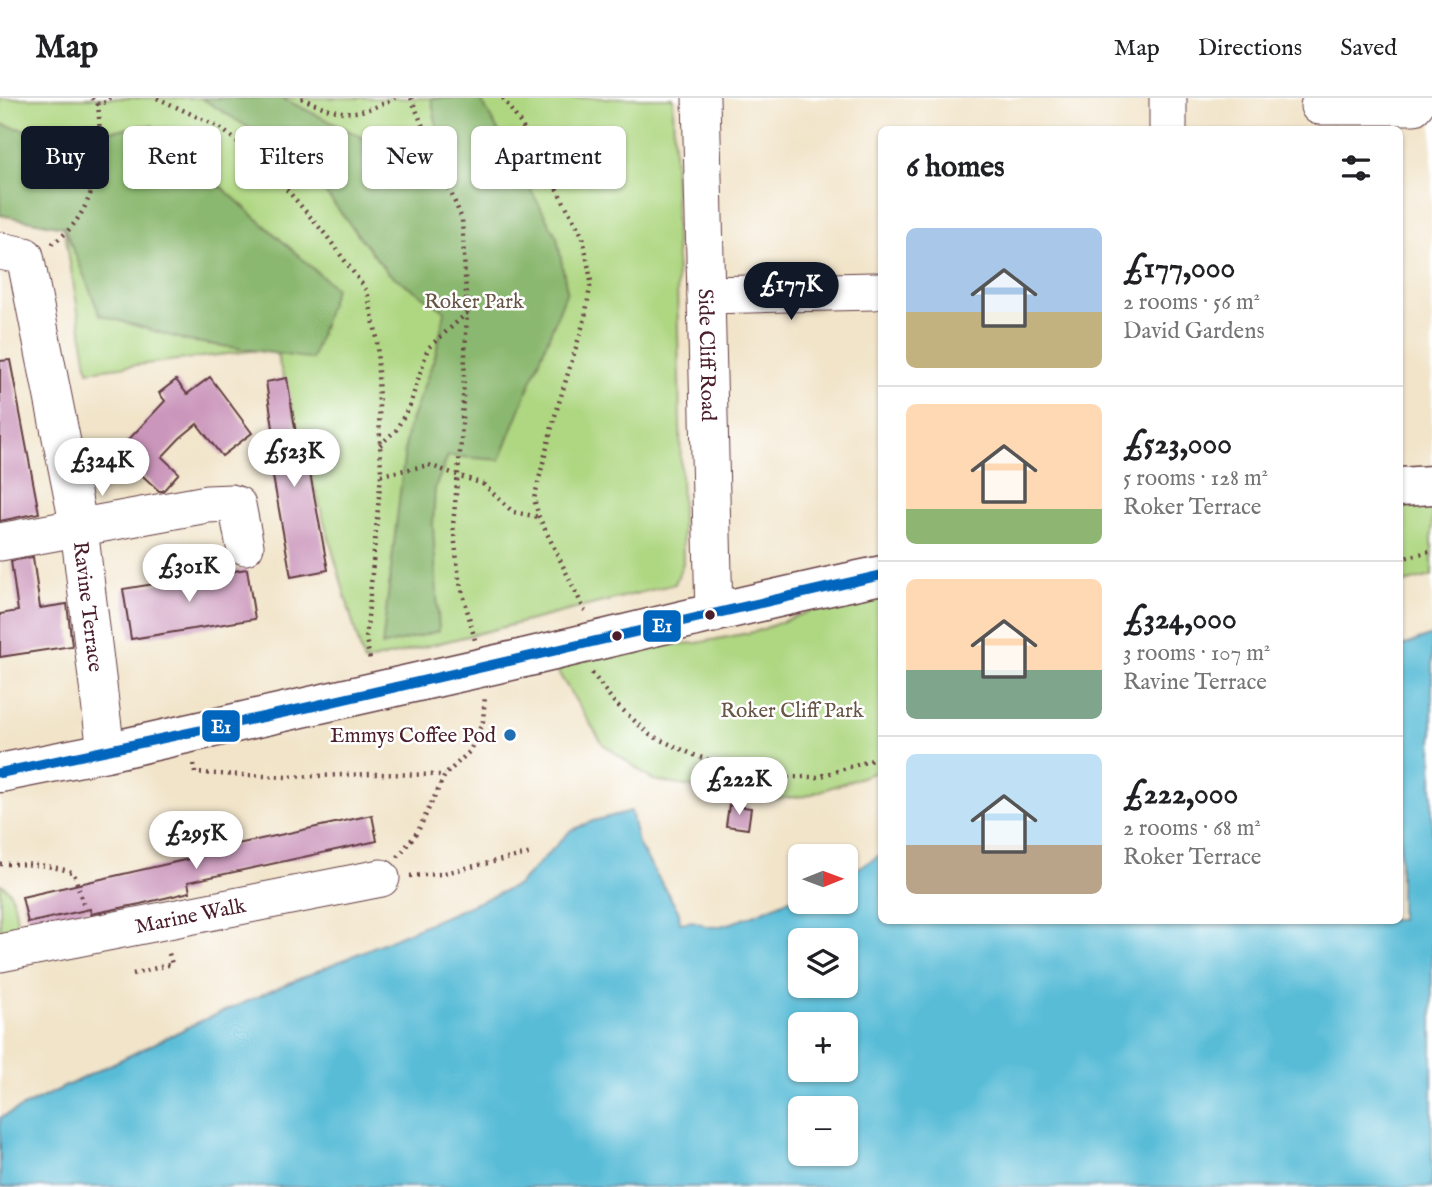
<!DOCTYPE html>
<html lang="en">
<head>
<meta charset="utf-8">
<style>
  body { margin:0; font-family:"IM FELL English",serif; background:#f2f2f2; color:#202124; height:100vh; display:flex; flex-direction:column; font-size:26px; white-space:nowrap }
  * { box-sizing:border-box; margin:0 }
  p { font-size:23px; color:#757577 }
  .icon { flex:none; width:38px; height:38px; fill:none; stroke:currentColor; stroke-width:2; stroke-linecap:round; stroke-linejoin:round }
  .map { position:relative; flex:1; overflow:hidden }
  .panel { position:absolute; left:878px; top:28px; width:525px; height:798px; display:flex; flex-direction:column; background:#fff; border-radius:10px; box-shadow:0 2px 5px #0004 }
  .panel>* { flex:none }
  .guide { position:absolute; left:21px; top:28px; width:665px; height:63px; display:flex; gap:14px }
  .needle { width:46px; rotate:89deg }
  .controls { position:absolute; left:788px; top:746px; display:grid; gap:14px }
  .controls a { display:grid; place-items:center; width:70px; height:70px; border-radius:10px; background:#fff; box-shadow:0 2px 5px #0004; font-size:35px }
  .price { position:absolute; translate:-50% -60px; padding:0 16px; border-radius:24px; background:#fff; color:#222; font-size:23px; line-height:46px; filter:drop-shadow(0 2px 4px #0008) }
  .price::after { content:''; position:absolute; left:50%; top:42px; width:21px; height:16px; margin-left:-10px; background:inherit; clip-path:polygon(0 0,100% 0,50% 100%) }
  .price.on { background:#111827; color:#fff }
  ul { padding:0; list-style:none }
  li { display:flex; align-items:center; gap:21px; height:175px; padding:0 28px }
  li+li { border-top:2px solid #e0e0e0 }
  li span { display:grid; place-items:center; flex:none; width:196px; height:140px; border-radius:10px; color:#555 }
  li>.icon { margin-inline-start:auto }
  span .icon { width:84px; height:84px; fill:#fffc; stroke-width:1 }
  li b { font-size:30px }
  h2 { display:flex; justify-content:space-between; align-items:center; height:84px; padding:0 28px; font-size:30px }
  .chip { padding:0 24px; border-radius:10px; background:#fff; box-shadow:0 2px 5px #0004; font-size:24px; line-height:63px }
  .chip.on { background:#111827; color:#fff }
  header { display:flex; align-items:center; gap:42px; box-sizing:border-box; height:98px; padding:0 35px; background:#fff; border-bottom:2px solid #e0e0e0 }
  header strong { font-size:33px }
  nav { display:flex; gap:38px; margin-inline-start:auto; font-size:24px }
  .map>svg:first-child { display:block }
  .green { fill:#afd782; stroke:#7c7b56; stroke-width:2 }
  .forest { fill:#8bb870; stroke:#6a6c4e; stroke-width:2 }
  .water { fill:#59bcd7; stroke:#526e81; stroke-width:2; fill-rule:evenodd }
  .building { fill:#cb96bb }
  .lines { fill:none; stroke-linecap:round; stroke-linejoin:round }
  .minor-casing { stroke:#633d43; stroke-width:39 }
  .major-casing { stroke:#633d43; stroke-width:41 }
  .path { stroke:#633d43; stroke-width:4.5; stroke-dasharray:2 5; stroke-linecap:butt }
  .minor { stroke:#fff; stroke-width:37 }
  .major { stroke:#fff; stroke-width:38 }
  .major-bridge-casing { stroke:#633d43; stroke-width:41; stroke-linecap:butt }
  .path-bridge { stroke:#633d43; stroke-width:4.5; stroke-dasharray:2 5; stroke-linecap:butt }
  .major-bridge { stroke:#fff; stroke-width:38 }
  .bus-1-casing { stroke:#fff; stroke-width:16 }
  .bus-1 { stroke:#0065bd; stroke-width:10 }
  .bus-dot { fill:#4a1f2b; stroke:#fff; stroke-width:2.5 }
  .poi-dot { fill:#1f6fb2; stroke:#fff; stroke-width:2.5 }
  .labels { text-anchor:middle; stroke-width:5; stroke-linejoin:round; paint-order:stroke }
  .park-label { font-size:21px; fill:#685645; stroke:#fff }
  .street-label { font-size:21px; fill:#4a1f2b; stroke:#fff }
  .poi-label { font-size:21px; fill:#4a1f2b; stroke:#fff; text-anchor:end }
  .line-badge { stroke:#fff; stroke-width:2.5 }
  .badge-label { font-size:19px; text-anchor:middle; font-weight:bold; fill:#fff }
</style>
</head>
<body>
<header>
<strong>Map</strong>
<nav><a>Map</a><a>Directions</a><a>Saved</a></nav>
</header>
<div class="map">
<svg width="1432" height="1089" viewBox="0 0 1432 1089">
  <rect width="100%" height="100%" fill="#fff"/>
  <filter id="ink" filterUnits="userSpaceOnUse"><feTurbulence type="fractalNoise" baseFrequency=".0143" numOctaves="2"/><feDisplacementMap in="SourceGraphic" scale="14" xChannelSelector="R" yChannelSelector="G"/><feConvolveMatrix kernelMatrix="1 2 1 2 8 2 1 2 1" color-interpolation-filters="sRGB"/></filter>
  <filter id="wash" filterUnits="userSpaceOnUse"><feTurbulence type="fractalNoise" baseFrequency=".00686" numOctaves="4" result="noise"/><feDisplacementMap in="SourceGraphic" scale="28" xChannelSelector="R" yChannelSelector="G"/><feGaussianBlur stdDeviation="1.57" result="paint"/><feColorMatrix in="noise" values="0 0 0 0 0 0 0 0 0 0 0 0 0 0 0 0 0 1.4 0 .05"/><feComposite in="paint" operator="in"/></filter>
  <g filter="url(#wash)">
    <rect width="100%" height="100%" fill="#f1e4c9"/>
    <g class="green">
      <path d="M0 0H673L683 465 675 486 364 564 275 250 88 273 64 129 0 117Z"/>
      <path d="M1432 407V478L1400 486V409Z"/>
      <path d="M882 495V672L806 698 765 702 653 682 603 646 556 571 620 549 697 545 758 533 828 506Z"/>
      <path d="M0 786C16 792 15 815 18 830L0 834Z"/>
    </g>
    <g class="forest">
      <path d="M201 0H282L406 61 439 39 431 0H480L557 139 567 193 500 362 448 358 435 390 433 427 439 533 382 548 407 334 436 255 445 213 387 174 299 61Z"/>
      <path d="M0 26 59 40 152 27 335 190 312 261 188 243 100 217 64 129 0 117Z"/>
    </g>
    <path class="water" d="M1432 537V1089H0V1020L201 923 518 787 571 732 593 723 631 713 638 746 679 814 680 825C701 820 697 828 712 829 732 829 779 805 800 797V803H845V778L882 756V822H1400V549ZM800 842H845V887H800ZM800 926H845V971H800ZM800 1010H845V1055H800Z"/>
    <g id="blocks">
      <g class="building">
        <path d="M10 262 39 415 0 423V263Z"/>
        <path d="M210 279 252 335 222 358 197 326 180 340 162 359 179 375 163 393H159L117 354 165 303 159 295 176 282 187 296Z"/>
        <path d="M287 280 300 361 307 359 328 472 291 479 269 356 279 369 266 284Z"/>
        <path d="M33 459 40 510 67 506 72 548 0 559V516L18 513 11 463Z"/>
        <path d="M247 471 255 521 131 541 123 491Z"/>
        <path d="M729 707 751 710 748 731 726 728Z"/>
        <path d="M372 717 377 743 188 784 190 794 140 806 91 816 90 811 28 825 22 799 211 756 210 752Z"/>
      </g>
    </g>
  </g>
  <g filter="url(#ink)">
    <use href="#blocks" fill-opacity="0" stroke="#633d43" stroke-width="2"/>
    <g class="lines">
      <g class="minor-casing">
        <g id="minor">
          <path id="s1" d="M701 0 714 516"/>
          <path d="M1319 8H1414L1420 0"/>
          <path d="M1168 32V0"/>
          <path id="s2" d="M0 153 25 158 79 430 106 654"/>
          <path d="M706 197 874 193"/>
          <path d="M0 444 207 406 231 405 237 407 245 448"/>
          <path id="s3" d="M0 855 381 780"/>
        </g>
      </g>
      <g class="major-casing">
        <g id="major">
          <path d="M1400 389 1432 387"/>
          <path d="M524 560C643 532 762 502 882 477"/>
          <path d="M0 675 106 654 422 583"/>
        </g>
      </g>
      <g class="path">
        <path d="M92 0 98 6 107 4 110 0"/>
        <path d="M157 0 219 29 262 63 326 137 367 193 377 240 381 377 366 541 370 562"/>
        <path d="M301 0C342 18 354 20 395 0"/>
        <path d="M411 0 462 121 467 214 461 344 453 427 459 481 475 542"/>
        <path d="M503 0 521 26 583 139 591 183 585 220 554 321 534 401 539 419 585 513"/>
        <path d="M52 146C98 115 103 57 98 6"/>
        <path d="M380 347 396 332 410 307 428 250 467 215"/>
        <path d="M381 377 429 367"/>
        <path d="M483 386 513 414 539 419"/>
        <path d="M1400 461 1432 453"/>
        <path d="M592 575 614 604 650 637 694 657 760 679H818L882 659"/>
        <path d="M194 666 195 675 287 679 373 676 445 677"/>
        <path d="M398 759 418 733 445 677 470 653 483 623 485 598"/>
        <path d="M0 766C25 766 50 766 74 775L84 809"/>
        <path d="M410 778 440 776 532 755"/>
        <path d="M133 876 172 866 168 852"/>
      </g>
      <use href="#minor" class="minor"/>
      <use href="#major" class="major"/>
      <g class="major-bridge-casing">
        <path id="major-bridge" d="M422 583 524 560"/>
      </g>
      <path class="path-bridge" d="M429 367 483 386"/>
      <use href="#major-bridge" class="major-bridge"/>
      <g class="bus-1-casing">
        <path id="bus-1" d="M0 675 305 610 882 477"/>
      </g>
      <use href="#bus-1" class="bus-1"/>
    </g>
  </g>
  <g class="bus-dot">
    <circle cx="710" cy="517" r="6"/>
    <circle cx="617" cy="538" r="6"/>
  </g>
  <circle class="poi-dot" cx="510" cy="637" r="7"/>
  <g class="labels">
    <g class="park-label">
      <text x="474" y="210">Roker Park</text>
      <text x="792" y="619">Roker Cliff Park</text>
    </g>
    <g class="street-label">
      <text dy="7" stroke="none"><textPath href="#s1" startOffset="257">Side Cliff Road</textPath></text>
      <text dy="7" stroke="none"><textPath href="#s2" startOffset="382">Ravine Terrace</textPath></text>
      <text dy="7" stroke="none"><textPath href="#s3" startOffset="194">Marine Walk</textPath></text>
    </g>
    <g class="poi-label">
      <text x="496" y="644">Emmys Coffee Pod</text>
    </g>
  </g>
  <g class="line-badge">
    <rect x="642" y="511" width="40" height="34" rx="7" fill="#0065bd"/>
    <rect x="201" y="611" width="40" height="34" rx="7" fill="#0065bd"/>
  </g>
  <g class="badge-label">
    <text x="662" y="534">E1</text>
    <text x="221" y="635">E1</text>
  </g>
</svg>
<div class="controls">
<a><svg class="needle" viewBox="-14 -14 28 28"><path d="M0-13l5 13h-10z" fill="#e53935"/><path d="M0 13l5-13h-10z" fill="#757577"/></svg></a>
<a><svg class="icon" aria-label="layers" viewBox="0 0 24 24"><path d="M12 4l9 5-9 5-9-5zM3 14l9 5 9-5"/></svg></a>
<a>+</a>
<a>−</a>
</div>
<b class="price on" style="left:791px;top:224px">£177K</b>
<b class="price" style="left:294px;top:391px">£523K</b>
<b class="price" style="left:102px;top:400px">£324K</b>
<b class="price" style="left:189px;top:506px">£301K</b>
<b class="price" style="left:739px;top:719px">£222K</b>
<b class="price" style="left:196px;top:773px">£295K</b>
<div class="guide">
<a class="chip on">Buy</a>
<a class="chip">Rent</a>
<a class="chip">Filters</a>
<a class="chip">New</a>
<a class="chip">Apartment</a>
</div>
<section class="panel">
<h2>6 homes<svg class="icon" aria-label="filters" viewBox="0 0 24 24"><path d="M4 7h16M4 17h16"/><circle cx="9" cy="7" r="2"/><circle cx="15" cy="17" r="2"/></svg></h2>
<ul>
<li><span style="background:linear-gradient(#a9c7e8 60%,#c2b280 0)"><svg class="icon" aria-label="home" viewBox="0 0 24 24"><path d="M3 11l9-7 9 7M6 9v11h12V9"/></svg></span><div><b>£177,000</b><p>2 rooms · 56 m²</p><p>David Gardens</p></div></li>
<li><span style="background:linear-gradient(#ffd9b3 75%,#8fb573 0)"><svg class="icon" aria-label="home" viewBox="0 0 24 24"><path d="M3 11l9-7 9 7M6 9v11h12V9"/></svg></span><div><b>£523,000</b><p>5 rooms · 128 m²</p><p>Roker Terrace</p></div></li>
<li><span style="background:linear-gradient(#ffd9b3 65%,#7fa58c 0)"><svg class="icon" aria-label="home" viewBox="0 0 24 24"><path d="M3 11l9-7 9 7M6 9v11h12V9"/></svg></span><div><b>£324,000</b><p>3 rooms · 107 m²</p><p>Ravine Terrace</p></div></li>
<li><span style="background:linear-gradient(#bfe0f5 65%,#b9a48a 0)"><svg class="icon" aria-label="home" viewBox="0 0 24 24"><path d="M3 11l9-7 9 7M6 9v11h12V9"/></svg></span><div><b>£222,000</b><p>2 rooms · 68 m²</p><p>Roker Terrace</p></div></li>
</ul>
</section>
</div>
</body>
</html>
